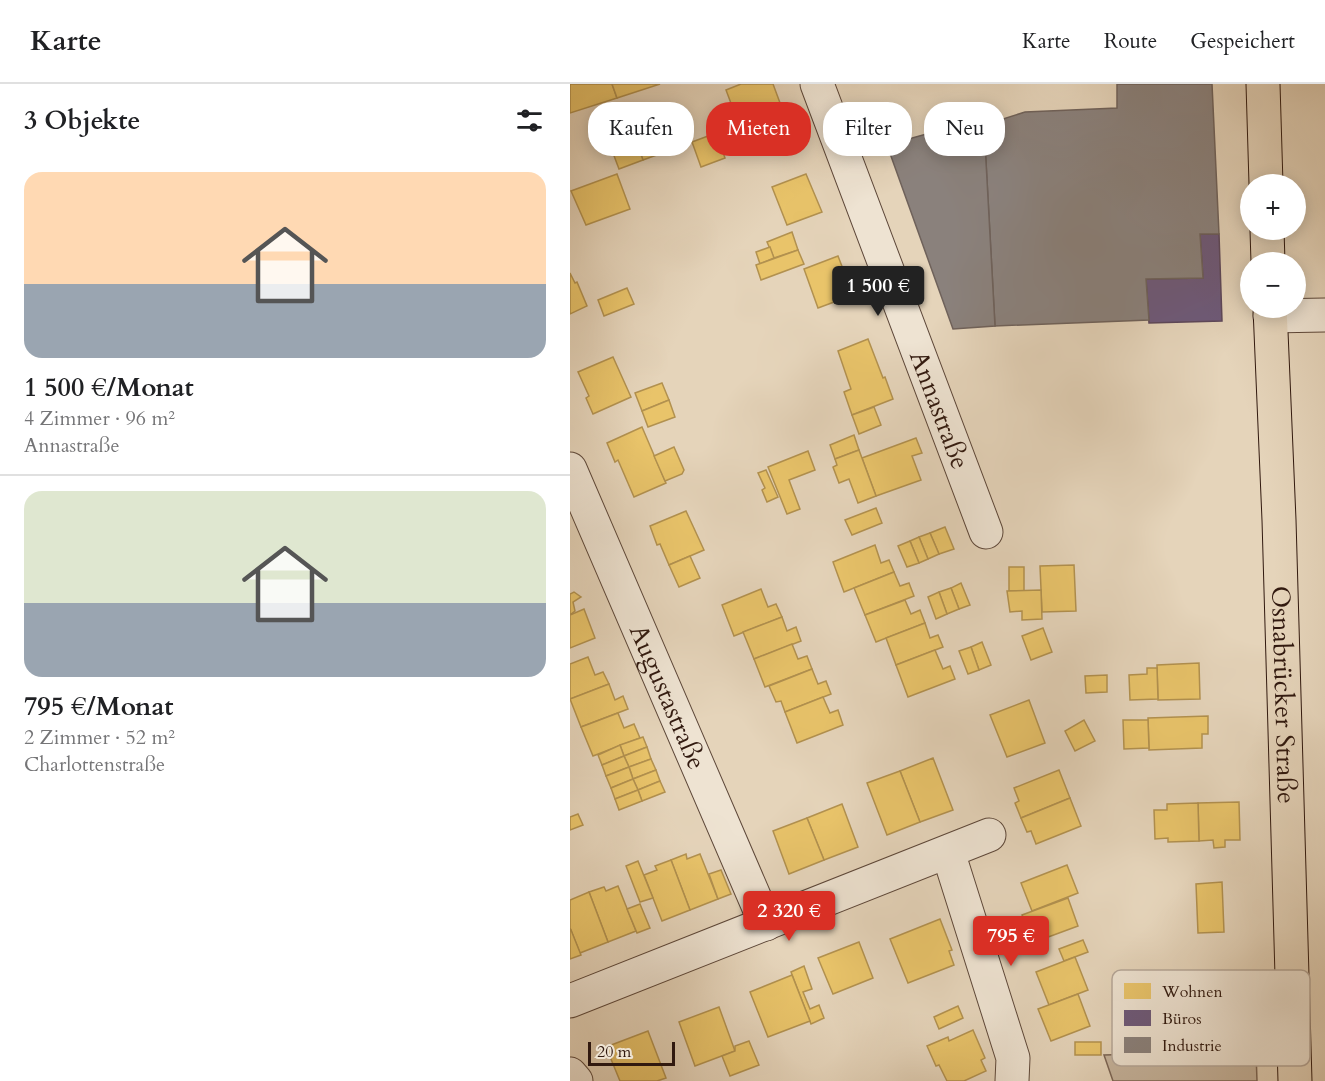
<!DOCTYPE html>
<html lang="de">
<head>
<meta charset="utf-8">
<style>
  body { margin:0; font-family:Cardo,serif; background:#f2f2f2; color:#202124; height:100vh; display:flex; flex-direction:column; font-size:22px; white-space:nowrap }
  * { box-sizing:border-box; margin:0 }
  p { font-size:20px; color:#757577 }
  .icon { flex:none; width:33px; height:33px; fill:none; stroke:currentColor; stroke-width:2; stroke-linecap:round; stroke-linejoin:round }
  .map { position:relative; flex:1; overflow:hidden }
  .side { display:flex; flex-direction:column; background:#fff; width:570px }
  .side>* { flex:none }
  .banner { position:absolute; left:18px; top:18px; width:570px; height:54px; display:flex; gap:12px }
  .tools { position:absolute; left:670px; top:90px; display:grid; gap:12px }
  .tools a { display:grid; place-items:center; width:66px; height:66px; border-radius:50%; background:#fff; box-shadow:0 3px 15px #0003; font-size:30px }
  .scale { position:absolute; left:18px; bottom:15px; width:87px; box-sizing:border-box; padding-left:6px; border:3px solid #31190f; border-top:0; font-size:16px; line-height:21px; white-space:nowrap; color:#31190f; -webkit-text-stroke:4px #eee3d2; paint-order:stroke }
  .price { position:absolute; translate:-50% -51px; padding:0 14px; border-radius:6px; background:#d93025; color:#fff; font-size:20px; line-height:39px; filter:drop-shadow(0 2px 3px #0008) }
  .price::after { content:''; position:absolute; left:50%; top:36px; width:18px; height:14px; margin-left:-9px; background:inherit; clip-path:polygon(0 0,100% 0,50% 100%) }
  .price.selected { background:#222; color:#fff }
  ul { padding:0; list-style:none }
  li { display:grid; align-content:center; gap:12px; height:318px; padding:0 24px }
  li+li { border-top:2px solid #e0e0e0 }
  li span { display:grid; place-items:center; height:186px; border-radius:18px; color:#555 }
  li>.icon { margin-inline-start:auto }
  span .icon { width:108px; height:108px; fill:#fffc; stroke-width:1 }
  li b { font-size:26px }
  h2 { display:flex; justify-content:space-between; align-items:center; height:72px; padding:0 24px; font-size:26px }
  .chip { padding:0 21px; border-radius:24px; background:#fff; box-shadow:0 3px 15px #0003; font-size:21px; line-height:54px }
  .chip.selected { background:#d93025; color:#fff }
  header { display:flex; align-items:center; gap:36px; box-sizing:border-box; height:84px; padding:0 30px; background:#fff; border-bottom:2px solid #e0e0e0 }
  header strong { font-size:28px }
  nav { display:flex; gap:33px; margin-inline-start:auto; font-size:21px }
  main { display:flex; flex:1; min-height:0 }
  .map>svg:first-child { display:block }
  .green { fill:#c6b49d; stroke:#7c6656; stroke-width:1.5 }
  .homes { fill:#e9c46a; stroke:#b2914f; stroke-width:1.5 }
  .offices { fill:#6d597a; stroke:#5b465a; stroke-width:1.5 }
  .industry { fill:#8a817c; stroke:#6f625b; stroke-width:1.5 }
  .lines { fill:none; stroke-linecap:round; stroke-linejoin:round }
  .minor-casing { stroke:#5e483a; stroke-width:35 }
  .major-casing { stroke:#31190f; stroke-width:35 }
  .minor { stroke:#eee3d2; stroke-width:33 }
  .major { stroke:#e5d4ba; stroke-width:33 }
  .labels { text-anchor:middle; stroke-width:6; stroke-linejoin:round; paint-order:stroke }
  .street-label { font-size:26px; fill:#31190f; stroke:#eee3d2 }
  .key { fill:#eee3d2; stroke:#b5a698; stroke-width:1.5 }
  .key-label { font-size:16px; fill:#31190f }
</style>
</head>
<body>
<header>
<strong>Karte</strong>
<nav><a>Karte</a><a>Route</a><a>Gespeichert</a></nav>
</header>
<main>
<section class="side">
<h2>3 Objekte<svg class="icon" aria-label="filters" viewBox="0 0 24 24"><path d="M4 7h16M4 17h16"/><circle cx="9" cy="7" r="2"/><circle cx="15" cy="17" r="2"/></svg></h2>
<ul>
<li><span style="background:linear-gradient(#ffd9b3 60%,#9aa5b1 0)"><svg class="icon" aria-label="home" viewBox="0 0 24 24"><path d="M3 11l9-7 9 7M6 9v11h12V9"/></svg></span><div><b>1 500 €/Monat</b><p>4 Zimmer · 96 m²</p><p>Annastraße</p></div></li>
<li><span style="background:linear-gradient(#dfe7d0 60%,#9aa5b1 0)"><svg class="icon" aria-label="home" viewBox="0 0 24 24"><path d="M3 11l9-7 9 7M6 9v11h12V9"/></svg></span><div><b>795 €/Monat</b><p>2 Zimmer · 52 m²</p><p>Charlottenstraße</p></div></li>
</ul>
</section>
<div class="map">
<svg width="755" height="997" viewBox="0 0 755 997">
  <rect width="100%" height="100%" fill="#e5d4ba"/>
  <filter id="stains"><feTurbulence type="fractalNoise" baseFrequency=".00333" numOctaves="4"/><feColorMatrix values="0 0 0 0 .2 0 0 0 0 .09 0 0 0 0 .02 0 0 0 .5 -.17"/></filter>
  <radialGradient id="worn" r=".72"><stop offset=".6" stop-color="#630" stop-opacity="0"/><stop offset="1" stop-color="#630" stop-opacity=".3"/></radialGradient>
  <path class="green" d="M686 967 687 997H543L534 971Z"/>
  <g class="homes">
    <path d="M0 0H42L47 14 0 29Z"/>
    <path d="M42 0H90L47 14Z"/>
    <path d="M171 0H203L223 54 180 70 156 6Z"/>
    <path d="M113 34 122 58 73 76 64 52Z"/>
    <path d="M146 49 155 74 131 83 122 58Z"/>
    <path d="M64 52 73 76 49 85 40 61Z"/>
    <path d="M47 90 60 125 16 141 1 107Z"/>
    <path d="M236 90 252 128 217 141 202 103Z"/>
    <path d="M222 148 228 166 204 174 197 158Z"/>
    <path d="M200 163 204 174 190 180 186 168Z"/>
    <path d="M228 166 234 180 191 196 186 181Z"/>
    <path d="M268 172 283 211 248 224 234 185Z"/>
    <path d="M0 189 5 199 7 198 17 222 0 230Z"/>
    <path d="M57 204 64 220 34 232 28 216Z"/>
    <path d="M298 255 313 294 315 293 323 315 282 331 274 308 281 305 268 267Z"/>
    <path d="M43 273 61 313 23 330 16 314 19 312 8 288Z"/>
    <path d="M92 299 99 316 72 327 65 309Z"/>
    <path d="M99 316 105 333 78 343 72 327Z"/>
    <path d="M304 323 311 341 289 350 282 331Z"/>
    <path d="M72 343 96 399 64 413 48 376 45 378 37 359Z"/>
    <path d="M284 351 289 366 265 375 260 361Z"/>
    <path d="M346 354 352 369 342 372 351 396 306 412 292 374Z"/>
    <path d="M104 363 114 386 112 390 95 397 84 372Z"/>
    <path d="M289 366 306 412 288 419 279 395 269 399 263 383 267 381 265 375Z"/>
    <path d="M238 367 245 386 219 396 230 425 217 430 198 383Z"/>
    <path d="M196 386 208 413 197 418 192 406 195 404 188 389Z"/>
    <path d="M306 424 312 439 282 451 275 436Z"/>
    <path d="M116 427 134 466 99 481 90 460 87 461 80 442Z"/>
    <path d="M375 443 384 465 369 470 360 449Z"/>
    <path d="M360 449 369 470 358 475 349 453Z"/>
    <path d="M349 453 358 475 349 479 340 457Z"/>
    <path d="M340 457 349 479 337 483 328 462Z"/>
    <path d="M305 461 311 479 319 476 324 488 274 508 263 478Z"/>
    <path d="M120 472 130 494 109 503 99 481Z"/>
    <path d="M504 481 506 527 472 528 470 482Z"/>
    <rect x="439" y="483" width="15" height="24"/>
    <path d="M324 488 330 502 339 499 344 512 295 531 284 504Z"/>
    <path d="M391 499 400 521 389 525 381 504Z"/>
    <path d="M381 504 389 525 377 530 369 508Z"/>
    <path d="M191 505 198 523 206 520 212 533 164 552 152 521Z"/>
    <path d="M471 506 472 535 452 536V527L440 528 437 507Z"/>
    <path d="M4 508 11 513 3 518 5 527 0 531V510Z"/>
    <path d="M369 508 377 530 366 535 358 513Z"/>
    <path d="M335 516 341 530 350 526 355 539 306 558 295 531Z"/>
    <path d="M14 525 25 554 0 564V531Z"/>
    <path d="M212 533 217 547 226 543 231 557 184 575 173 548Z"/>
    <path d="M355 539 360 554 368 551 373 563 326 581 316 554Z"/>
    <path d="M473 544 482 568 461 576 452 552Z"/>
    <path d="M412 558 421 581 409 586 401 563Z"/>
    <path d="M222 560 228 575 237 572 242 585 195 603 184 575Z"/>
    <path d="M401 563 409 586 398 590 389 567Z"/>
    <path d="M365 566 373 585 380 582 385 595 338 613 326 581Z"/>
    <path d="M18 573 25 591 33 588 39 600 0 615V580Z"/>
    <path d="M629 579 630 615 588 616 587 581Z"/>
    <path d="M577 584H587L588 615 560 616 559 591 577 590Z"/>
    <path d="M242 585 248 600 256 597 261 610 215 628 211 617 206 618 199 602Z"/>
    <path d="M537 591V608L516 609 515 592Z"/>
    <path d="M39 600 45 616 53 612 58 625 11 643 0 615Z"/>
    <path d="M253 613 260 629 268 626 273 641 227 659 215 628Z"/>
    <path d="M459 616 475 659 437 673 420 631Z"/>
    <path d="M48 629 54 644 64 640 70 654 23 672 11 643Z"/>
    <path d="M638 632V650H632V664L579 666 578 634Z"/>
    <path d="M514 636 525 657 505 667 495 647Z"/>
    <path d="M553 636H578L579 664 554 665Z"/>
    <path d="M73 653 77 663 54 672 50 661Z"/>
    <path d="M50 661 54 672 32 681 28 671Z"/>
    <path d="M77 663 81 675 59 683 54 672Z"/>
    <path d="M54 672 59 683 36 692 32 681Z"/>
    <path d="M363 674 383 726 350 738 330 687Z"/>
    <path d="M81 675 86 686 63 695 59 683Z"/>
    <path d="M59 683 63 695 41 704 36 692Z"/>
    <path d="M86 686 90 697 68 706 63 695Z"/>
    <path d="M489 686 500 714 451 734 445 719 449 717 444 704Z"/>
    <path d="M330 687 350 738 317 751 297 699Z"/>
    <path d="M63 695 68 706 45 715 41 704Z"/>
    <path d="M90 697 95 708 72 717 68 706Z"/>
    <path d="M68 706 72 717 49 726 45 715Z"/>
    <path d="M500 714 511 742 466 760 461 747 457 748 451 734Z"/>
    <path d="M669 718 670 756H655V763L644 764 643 756 629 757 628 719Z"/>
    <path d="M628 719 629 757 598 758V754L585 755 584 726H597V720Z"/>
    <path d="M272 720 288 763 254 776 237 734Z"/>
    <path d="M8 730 13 741 0 746V733Z"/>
    <path d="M237 734 254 776 219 790 203 747Z"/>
    <path d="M116 770 117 775 130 770 148 815 120 826 101 776Z"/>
    <path d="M101 776 120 826 92 837 74 791 87 786 85 782Z"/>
    <path d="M68 777 83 814 70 818 56 782Z"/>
    <path d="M497 781 508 809 462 827 451 799Z"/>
    <path d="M151 786 161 810 148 815 139 790Z"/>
    <path d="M652 798 654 848 628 849 626 800Z"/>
    <path d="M48 802 66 847 38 858 19 808 34 803 36 807Z"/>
    <path d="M19 808 38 858 10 869 0 844V816Z"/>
    <path d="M498 814 508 842 462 859 452 831Z"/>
    <path d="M70 820 80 844 67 849 57 825Z"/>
    <path d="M370 835 382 866 379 867 384 881 338 899 320 855Z"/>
    <path d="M1 846 11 871 0 875V847Z"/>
    <path d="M513 856 518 868 494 877 489 865Z"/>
    <path d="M289 858 303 894 263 910 248 874Z"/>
    <path d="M505 873 518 906 479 921 466 888Z"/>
    <path d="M234 882 242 905 233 908 240 925 249 921 254 934 241 940 221 888Z"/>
    <path d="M222 891 240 937 198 953 180 908Z"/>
    <path d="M508 910 520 942 481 957 468 925Z"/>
    <path d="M388 922 393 934 369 945 364 933Z"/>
    <path d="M149 923 165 967 125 982 109 938Z"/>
    <path d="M403 946 415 974 411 976 416 987 394 997H377L369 981 366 982 357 962 378 953 379 957Z"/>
    <path d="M78 947 96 994 87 997H50L36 963Z"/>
    <path d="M179 957 189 981 160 992 152 972 165 967V962Z"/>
    <rect x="505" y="958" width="26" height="13"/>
  </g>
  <path class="offices" d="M630 150H649L652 237 579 239 576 195 633 194Z"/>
  <g class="industry">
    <path d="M547 0H642L649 150H630L633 194 576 195 579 236 425 242 414 41 455 28 547 24Z"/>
    <path d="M414 41 425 242 383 245 317 61 378 44Z"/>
  </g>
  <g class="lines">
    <g class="minor-casing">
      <g id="minor">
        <path id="s1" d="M247 0 416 448"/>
        <path d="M700 232 755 231"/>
        <path id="s2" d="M0 385 196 840"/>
        <path d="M378 768 443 974 442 997"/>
        <path d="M0 917 419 751"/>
        <path d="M0 990 6 997"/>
      </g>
    </g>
    <g class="major-casing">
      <g id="major">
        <path d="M693 0 696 100"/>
        <path d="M697 146 698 178"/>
        <path id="s3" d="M700 224 709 436 725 997"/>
      </g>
    </g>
    <use href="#minor" class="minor"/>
    <use href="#major" class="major"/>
  </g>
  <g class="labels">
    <g class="street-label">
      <text dy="9" stroke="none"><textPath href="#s1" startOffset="348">Annastraße</textPath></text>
      <text dy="9" stroke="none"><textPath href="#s3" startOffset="387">Osnabrücker Straße</textPath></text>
      <text dy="9" stroke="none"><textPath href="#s2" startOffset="248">Augustastraße</textPath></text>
    </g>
  </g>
  <rect x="542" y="886" width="198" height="96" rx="9" class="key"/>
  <rect x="554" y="899" width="27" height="16" fill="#e9c46a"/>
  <rect x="554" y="926" width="27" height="16" fill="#6d597a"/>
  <rect x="554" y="953" width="27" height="16" fill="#8a817c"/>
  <g class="key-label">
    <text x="592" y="913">Wohnen</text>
    <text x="592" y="940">Büros</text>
    <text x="592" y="967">Industrie</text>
  </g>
  <rect width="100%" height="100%" filter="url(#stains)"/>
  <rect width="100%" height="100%" fill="url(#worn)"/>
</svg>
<div class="tools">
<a>+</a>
<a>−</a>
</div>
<div class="scale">20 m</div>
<b class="price selected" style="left:308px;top:233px">1 500 €</b>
<b class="price" style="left:219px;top:858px">2 320 €</b>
<b class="price" style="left:441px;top:883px">795 €</b>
<div class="banner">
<a class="chip">Kaufen</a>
<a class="chip selected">Mieten</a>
<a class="chip">Filter</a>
<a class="chip">Neu</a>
</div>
</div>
</main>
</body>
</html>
